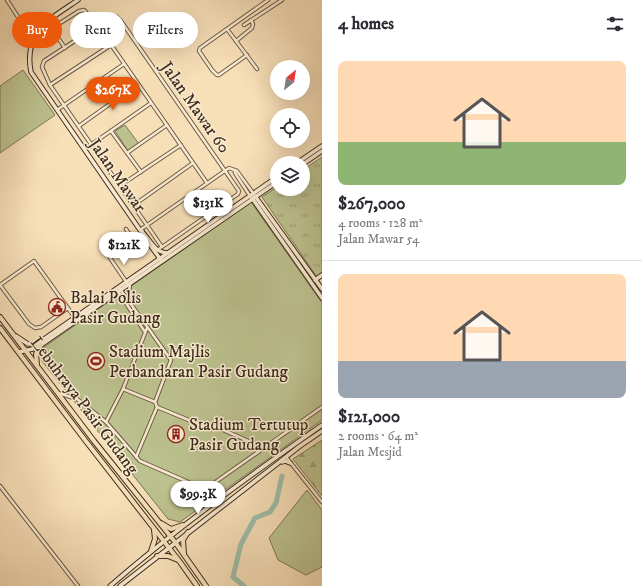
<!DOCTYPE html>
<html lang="en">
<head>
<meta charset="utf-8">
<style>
  body { margin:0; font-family:"IM FELL DW Pica",serif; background:#f7f7f7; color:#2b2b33; height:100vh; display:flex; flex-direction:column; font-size:15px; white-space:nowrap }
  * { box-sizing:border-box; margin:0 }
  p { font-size:13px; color:#7c7c81 }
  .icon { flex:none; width:22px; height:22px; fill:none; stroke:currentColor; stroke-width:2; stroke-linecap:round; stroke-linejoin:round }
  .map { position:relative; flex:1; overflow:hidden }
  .details { display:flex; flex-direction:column; background:#fff; width:320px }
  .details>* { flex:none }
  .hud { position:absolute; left:12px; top:12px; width:250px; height:36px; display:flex; gap:8px }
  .needle { width:26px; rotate:30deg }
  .tools { position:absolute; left:270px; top:60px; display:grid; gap:8px }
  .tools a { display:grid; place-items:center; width:40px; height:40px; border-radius:50%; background:#fff; box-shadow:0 4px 16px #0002; font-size:20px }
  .price { position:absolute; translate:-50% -34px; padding:0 9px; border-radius:14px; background:#fff; color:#222; font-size:13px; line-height:26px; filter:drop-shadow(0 1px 2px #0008) }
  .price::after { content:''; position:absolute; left:50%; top:24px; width:12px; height:9px; margin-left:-6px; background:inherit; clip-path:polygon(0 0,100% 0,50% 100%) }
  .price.selected { background:#ea580c; color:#fff }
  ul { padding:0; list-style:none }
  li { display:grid; align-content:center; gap:8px; height:212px; padding:0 16px }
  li+li { border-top:1px solid #e1e1e2 }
  li span { display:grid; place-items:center; height:124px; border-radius:8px; color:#555 }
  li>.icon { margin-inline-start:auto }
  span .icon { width:72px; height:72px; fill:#fffc; stroke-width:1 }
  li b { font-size:17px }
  h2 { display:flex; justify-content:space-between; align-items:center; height:48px; padding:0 16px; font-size:17px }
  .pill { padding:0 14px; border-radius:18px; background:#fff; box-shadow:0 4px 16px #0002; font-size:14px; line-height:36px }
  .pill.selected { background:#ea580c; color:#fff }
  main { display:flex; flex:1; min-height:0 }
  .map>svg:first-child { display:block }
  .grass { fill:url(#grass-tufts); stroke:#7c7856 }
  .forest { fill:url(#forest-firs); stroke:#7c7856 }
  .park { fill:#bcc28f; stroke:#7c7856 }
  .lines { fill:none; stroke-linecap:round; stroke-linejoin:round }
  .river { stroke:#9ebdaa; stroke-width:5 }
  .street-casing { stroke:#6a5a44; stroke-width:4.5 }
  .secondary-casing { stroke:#3b2d1d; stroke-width:5.5 }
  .primary-casing { stroke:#3b2d1d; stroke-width:6 }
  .street { stroke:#faead1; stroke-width:2.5 }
  .secondary { stroke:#faead1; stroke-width:3.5 }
  .primary { stroke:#f7dfb8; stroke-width:4 }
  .labels { text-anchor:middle; stroke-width:3; stroke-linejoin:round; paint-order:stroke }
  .street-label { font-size:17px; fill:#3b2d1d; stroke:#faead1 }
  .poi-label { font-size:17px; fill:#3b2d1d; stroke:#faead1; text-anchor:start }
</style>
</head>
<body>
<main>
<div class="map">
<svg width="322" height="586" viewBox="0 0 322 586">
  <defs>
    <pattern id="grass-tufts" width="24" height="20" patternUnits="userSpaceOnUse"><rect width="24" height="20" fill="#bcc28f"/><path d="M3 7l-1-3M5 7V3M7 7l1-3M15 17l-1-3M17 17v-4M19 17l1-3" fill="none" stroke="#9a9e74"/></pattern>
    <pattern id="forest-firs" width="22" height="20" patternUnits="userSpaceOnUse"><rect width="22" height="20" fill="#bcc28f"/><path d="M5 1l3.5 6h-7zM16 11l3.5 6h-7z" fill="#9a9e74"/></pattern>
  </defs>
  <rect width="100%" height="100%" fill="#f7dfb8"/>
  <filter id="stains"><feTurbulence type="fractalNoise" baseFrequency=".005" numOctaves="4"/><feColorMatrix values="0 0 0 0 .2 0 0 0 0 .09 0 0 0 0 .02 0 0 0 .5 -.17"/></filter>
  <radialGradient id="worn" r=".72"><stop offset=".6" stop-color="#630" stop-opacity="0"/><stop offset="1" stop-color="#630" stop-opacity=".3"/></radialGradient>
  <path class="grass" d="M322 157V273L317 277 262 197 277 187V189H303V170Z"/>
  <path class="forest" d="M322 440V496L293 459Z"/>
  <g class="park">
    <path d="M23 70 55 115 0 153V86Z"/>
    <path d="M125 125 139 144 128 151 115 131Z"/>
    <path d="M251 202 322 303V420L180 522 168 519 42 361 44 347Z"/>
    <path d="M307 490 322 510V567L306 575 278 560 269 538Z"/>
  </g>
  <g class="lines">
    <path class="river" d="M244 586 233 577 241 544 255 518 270 512 276 503 282 476"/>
    <g class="street-casing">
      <g id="street">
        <path d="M7 0 29 34 34 38"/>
        <path d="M244 25 282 0"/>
        <path d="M227 29 257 69"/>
        <path d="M236 41 252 28 253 24 251 20"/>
        <path d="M65 48 54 32 55 28 57 25 79 11 84 10 98 26 207 183"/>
        <path d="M247 55 219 75H217L212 70 199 51 200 48 268 0"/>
        <path d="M50 85 111 45"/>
        <path d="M57 110 124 64"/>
        <path d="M79 126 138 84"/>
        <path d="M111 131 141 172"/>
        <path d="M92 144 151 103"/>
        <path d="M127 153 167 125"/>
        <path d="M235 170V173L250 196"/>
        <path d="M121 185 181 145"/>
        <path d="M134 205 193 163"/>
        <path d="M126 229 133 240 110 258 127 283"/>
        <path d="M140 230 229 168 237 171 253 193"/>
        <path d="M157 250 162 247 238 194 239 191 121 21 117 17 113 16 44 61 42 67 50 85 162 247"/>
        <path d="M120 289 171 360 155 402"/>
        <path d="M118 291 145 332"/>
        <path d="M112 296 122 299"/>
        <path d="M128 299 130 284"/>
        <path d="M68 308 41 327 35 328 29 324 0 285 34 261 75 318"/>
        <path d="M123 389 155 402 157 407 208 428 212 425 264 448"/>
        <path d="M58 393 77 399 106 422 140 461 204 489 207 488 322 407"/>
        <path d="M106 422 123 389 147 328"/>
        <path d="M136 457 157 407"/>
        <path d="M286 457 322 502"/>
        <path d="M0 486 78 586"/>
      </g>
    </g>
    <g class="secondary-casing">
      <g id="secondary">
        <path d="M78 0C50 19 23 32 31 72L140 230C150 238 153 253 168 253"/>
        <path d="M297 163 322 146"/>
        <path d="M303 164 322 151"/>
        <path d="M255 196 322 289"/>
        <path d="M252 198 322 298"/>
        <path d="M142 231V234L161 260"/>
        <path d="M315 280 322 275"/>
        <path d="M16 336 28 344H37L277 177"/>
        <path d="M19 352 37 348 41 345 277 182"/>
        <path d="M282 462 285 461 290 463"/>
        <path d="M110 586C177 528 249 476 322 425"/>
        <path d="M120 586 300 446 322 431"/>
      </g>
    </g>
    <g class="primary-casing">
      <g id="primary">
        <path d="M0 317 94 441 175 542 206 586"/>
        <path d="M0 328 85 440 180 562 197 586"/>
        <path d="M37 365 36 354 41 345"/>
        <path d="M161 523 171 529 183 525"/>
        <path d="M151 551 155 539 154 530"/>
        <path d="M184 554 183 540 188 532"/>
        <path d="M157 556H168L178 560"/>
      </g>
    </g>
    <use href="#street" class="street"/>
    <use href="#secondary" class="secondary"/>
    <use href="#primary" class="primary"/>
  </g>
  <defs>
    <g id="civic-ring" transform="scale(0.9)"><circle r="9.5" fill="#faead1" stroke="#8f2418" stroke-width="1.5"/><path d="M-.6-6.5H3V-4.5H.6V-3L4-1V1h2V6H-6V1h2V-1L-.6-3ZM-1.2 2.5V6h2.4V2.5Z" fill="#8f2418"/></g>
    <g id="stadium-ring" transform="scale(0.9)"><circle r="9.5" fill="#faead1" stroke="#8f2418" stroke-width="1.5"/><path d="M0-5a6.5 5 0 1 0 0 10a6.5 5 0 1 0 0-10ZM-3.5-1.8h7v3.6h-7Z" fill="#8f2418"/></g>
    <g id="building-ring" transform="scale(0.9)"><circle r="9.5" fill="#faead1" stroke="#8f2418" stroke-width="1.5"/><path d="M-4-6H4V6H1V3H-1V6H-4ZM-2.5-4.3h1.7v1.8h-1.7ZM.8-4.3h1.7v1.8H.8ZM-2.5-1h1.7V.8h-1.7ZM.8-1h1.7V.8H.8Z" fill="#8f2418"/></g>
  </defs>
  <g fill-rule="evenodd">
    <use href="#civic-ring" x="57" y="307"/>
    <use href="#stadium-ring" x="96" y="361"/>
    <use href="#building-ring" x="176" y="434"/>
  </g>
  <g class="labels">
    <g class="street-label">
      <text transform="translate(196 107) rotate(55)" y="6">Jalan Mawar 60</text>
      <text transform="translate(118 175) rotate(55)" y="6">Jalan Mawar</text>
      <text transform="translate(85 405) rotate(53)" y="6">Lebuhraya Pasir Gudang</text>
    </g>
    <g class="poi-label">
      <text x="70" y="303">Balai Polis<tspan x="70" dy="20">Pasir Gudang</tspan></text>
      <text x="109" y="357">Stadium Majlis<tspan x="109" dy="20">Perbandaran Pasir Gudang</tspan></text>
      <text x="189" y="430">Stadium Tertutup<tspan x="189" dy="20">Pasir Gudang</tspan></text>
    </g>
  </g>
  <rect width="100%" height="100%" filter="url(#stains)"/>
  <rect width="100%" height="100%" fill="url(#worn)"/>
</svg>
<div class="tools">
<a><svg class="needle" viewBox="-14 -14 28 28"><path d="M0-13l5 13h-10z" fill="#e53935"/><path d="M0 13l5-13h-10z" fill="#7c7c81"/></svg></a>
<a><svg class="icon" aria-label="locate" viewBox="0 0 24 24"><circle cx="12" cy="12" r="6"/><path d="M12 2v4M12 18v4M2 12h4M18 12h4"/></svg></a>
<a><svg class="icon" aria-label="layers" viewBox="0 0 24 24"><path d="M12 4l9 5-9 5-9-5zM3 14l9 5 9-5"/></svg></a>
</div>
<b class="price selected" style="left:113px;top:111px">$267K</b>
<b class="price" style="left:208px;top:224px">$131K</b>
<b class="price" style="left:124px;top:266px">$121K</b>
<b class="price" style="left:198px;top:515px">$99.3K</b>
<div class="hud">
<a class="pill selected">Buy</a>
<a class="pill">Rent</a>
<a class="pill">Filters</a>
</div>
</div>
<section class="details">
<h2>4 homes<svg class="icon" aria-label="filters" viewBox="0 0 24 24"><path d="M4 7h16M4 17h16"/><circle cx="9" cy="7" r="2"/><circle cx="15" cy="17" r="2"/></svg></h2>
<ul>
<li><span style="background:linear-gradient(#ffd9b3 65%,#8fb573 0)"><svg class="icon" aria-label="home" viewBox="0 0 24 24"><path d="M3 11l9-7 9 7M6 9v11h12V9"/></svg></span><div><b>$267,000</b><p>4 rooms · 128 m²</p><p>Jalan Mawar 54</p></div></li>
<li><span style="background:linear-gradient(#ffd9b3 70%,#9aa5b1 0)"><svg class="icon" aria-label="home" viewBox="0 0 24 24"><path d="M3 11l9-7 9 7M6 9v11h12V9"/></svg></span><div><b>$121,000</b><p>2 rooms · 64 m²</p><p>Jalan Mesjid</p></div></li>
</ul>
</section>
</main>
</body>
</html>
